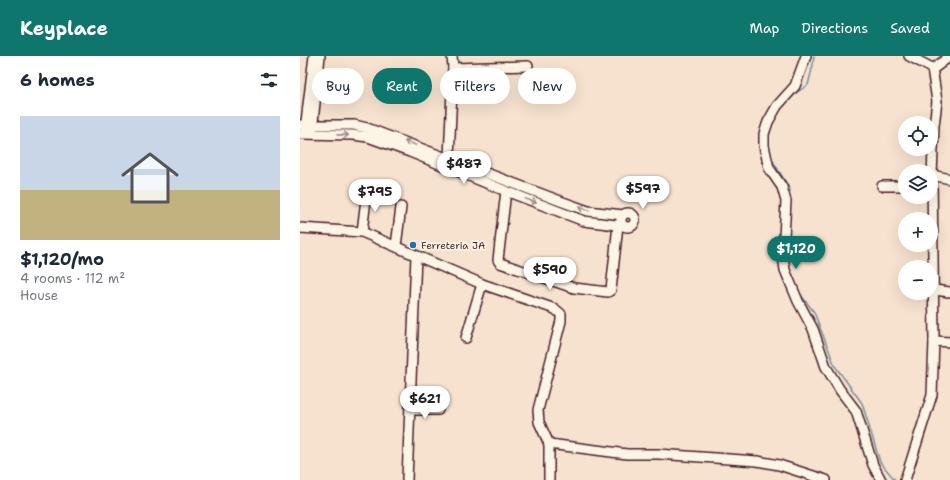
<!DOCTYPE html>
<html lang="en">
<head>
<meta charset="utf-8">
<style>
  body { margin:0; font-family:"Shantell Sans",sans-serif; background:#f2f2f3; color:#1f2937; height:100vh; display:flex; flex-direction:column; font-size:15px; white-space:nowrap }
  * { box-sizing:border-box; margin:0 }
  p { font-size:13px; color:#747a83 }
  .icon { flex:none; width:22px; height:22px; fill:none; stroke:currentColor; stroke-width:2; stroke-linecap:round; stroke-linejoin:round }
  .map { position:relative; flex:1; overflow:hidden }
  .side { display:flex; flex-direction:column; background:#fff; width:300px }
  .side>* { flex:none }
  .top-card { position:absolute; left:12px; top:12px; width:380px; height:36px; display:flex; gap:8px }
  .buttons { position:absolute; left:598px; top:60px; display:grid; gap:8px }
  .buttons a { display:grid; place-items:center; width:40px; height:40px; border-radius:50%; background:#fff; box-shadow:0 4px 16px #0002; font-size:20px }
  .price { position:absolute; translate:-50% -34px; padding:0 9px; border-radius:14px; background:#fff; color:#222; font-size:13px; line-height:26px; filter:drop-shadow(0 1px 2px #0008) }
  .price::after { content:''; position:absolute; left:50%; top:24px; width:12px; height:9px; margin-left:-6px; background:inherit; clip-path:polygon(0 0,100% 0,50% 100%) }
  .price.current { background:#0f766e; color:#fff }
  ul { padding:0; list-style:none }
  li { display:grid; align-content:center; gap:8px; height:212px; padding:0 20px }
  li span { display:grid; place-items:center; height:124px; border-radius:0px; color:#555 }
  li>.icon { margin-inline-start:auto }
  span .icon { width:72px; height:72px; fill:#fffc; stroke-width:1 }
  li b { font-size:17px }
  h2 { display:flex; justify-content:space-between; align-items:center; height:48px; padding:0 20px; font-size:17px }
  .pill { padding:0 14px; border-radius:18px; background:#fff; box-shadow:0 4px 16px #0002; font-size:14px; line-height:36px }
  .pill.current { background:#0f766e; color:#fff }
  header { display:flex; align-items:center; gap:24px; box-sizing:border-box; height:56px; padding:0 20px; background:#0f766e; color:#fff }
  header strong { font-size:19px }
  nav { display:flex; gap:22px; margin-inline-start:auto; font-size:14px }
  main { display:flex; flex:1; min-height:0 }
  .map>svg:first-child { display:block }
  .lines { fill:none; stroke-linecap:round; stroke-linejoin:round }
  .stream { stroke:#7493a0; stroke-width:1.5 }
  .minor-casing { stroke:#4a1f2b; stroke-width:12 }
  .minor { stroke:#fcf5e5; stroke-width:9 }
  .oneway { stroke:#a38a88 }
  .poi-dot { fill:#1f6fb2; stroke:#fcf5e5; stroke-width:1.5 }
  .labels { text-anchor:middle; stroke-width:3.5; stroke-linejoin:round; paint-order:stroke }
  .poi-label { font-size:10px; fill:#4a1f2b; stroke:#fcf5e5; text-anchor:start }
</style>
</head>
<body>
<header>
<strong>Keyplace</strong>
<nav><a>Map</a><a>Directions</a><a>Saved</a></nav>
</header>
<main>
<section class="side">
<h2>6 homes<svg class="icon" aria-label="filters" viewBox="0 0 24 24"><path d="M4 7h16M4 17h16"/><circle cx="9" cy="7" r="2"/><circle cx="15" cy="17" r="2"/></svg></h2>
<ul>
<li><span style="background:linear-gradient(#c9d6e8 60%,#c2b280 0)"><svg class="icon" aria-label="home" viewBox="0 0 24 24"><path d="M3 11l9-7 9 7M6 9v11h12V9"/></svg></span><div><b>$1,120/mo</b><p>4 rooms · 112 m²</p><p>House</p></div></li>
</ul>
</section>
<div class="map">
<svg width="650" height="424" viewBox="0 0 650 424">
  <rect width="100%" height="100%" fill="#f7e2cf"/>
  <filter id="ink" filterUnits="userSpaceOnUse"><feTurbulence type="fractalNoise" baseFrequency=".025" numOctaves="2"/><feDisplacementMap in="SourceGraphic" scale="8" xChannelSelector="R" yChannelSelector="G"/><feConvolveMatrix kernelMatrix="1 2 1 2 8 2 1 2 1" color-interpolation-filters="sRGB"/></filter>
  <g filter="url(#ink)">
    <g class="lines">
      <g class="stream">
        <path d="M480 54 496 37 508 29 513 9 514 0"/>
        <path d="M471 102 490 133 489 141"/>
        <path d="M498 235 514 256 535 310 562 347 580 406 595 424"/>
      </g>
      <g class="minor-casing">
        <g id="minor">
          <path d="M506 0 495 30 477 50 468 66 464 78V90L469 112 482 131 486 145 483 199 485 214 498 245 513 273 526 311 540 334 556 355 573 409 581 424"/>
          <path d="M153 12 228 10"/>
          <path d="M632 14 650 0"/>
          <path d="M0 69H54L67 72 263 146 288 155 323 159"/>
          <path d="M5 74 14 0"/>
          <path d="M12 75 20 0"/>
          <path d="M0 78 53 79 68 81 110 96 206 135 284 165 324 170"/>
          <path d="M149 102 153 12 152 0"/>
          <path d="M632 119 650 123"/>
          <path d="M582 130H605"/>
          <path d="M206 135 198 204 200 207 274 232 308 236 311 234 318 169"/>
          <circle cx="328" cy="164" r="7"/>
          <path d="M0 172 62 176 182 228 255 253 261 258V265L238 354 239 366 249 388V424"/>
          <path d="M62 176 67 135"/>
          <path d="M96 190 101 151"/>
          <path d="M634 234 650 236"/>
          <path d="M166 282 182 228"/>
          <path d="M634 285 650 286"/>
          <path d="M110 354H138"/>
          <path d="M249 388 327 398H358L457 405 479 409 526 424"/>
          <path d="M107 424 116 200"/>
          <path d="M605 424 632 339 634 285 632 119 634 70 637 45 632 12 609 0"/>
        </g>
      </g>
      <use href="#minor" class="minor"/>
    </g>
    <defs><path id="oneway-shaft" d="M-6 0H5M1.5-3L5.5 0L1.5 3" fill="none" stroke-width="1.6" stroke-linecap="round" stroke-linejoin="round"/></defs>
    <g class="oneway">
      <use href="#oneway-shaft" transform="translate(43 79) rotate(1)"/>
      <use href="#oneway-shaft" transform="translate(110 87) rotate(-160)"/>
      <use href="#oneway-shaft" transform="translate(231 145) rotate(21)"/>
      <use href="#oneway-shaft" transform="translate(284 153) rotate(-163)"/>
    </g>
  </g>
  <circle class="poi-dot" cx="113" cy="189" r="4"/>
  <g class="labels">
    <g class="poi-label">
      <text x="121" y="193">Ferreteria JA</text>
    </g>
  </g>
</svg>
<div class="buttons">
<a><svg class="icon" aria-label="locate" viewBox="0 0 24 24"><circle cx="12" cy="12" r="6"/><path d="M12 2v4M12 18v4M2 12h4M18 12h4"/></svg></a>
<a><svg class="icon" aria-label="layers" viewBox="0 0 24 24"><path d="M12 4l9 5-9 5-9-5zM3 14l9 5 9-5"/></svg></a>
<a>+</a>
<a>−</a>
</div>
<b class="price" style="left:164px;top:129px">$487</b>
<b class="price" style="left:343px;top:154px">$597</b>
<b class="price" style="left:75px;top:157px">$795</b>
<b class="price current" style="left:496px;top:214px">$1,120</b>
<b class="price" style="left:250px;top:235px">$590</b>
<b class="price" style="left:125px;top:364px">$621</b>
<div class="top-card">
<a class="pill">Buy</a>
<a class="pill current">Rent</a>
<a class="pill">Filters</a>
<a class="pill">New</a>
</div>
</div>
</main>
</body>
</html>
